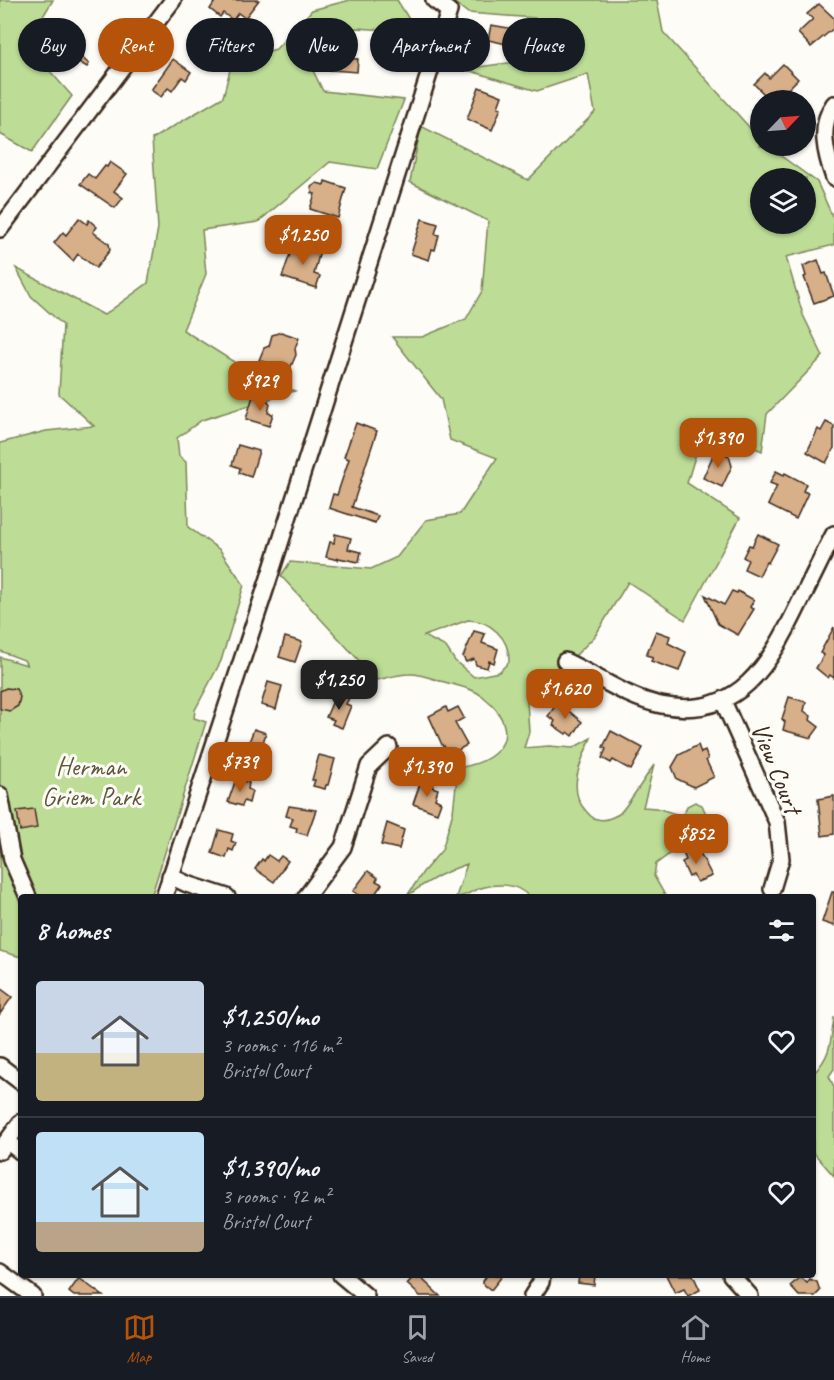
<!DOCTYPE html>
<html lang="en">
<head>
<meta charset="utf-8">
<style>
  body { margin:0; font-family:Caveat,sans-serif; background:#20242c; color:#f1f3f6; height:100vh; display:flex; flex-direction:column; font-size:22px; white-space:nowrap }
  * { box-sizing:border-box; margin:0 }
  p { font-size:20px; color:#9ea1a6 }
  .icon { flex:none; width:33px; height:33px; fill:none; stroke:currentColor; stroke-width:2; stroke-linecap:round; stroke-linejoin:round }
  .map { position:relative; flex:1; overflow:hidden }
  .details { position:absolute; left:18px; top:894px; width:798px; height:384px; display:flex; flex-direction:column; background:#171b24; border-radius:6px; box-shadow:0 2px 4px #0004 }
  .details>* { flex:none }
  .hud { position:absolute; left:18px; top:18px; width:798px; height:54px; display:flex; gap:12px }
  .needle { width:39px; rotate:65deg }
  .buttons { position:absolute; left:750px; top:90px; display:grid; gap:12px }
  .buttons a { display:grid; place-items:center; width:66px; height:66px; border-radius:50%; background:#171b24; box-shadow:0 2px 4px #0004; font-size:30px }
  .price { position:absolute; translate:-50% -51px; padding:0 14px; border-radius:12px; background:#b45309; color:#fff; font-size:20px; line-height:39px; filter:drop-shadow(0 2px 3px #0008) }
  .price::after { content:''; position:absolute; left:50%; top:36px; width:18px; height:14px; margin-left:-9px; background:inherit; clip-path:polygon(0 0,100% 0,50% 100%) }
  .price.current { background:#222; color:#fff }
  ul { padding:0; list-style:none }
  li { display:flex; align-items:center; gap:18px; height:150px; padding:0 18px }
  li+li { border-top:2px solid #363941 }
  li span { display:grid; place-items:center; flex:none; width:168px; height:120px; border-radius:6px; color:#555 }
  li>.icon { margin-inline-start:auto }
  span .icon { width:72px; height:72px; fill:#fffc; stroke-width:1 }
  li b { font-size:26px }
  h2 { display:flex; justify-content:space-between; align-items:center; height:72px; padding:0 18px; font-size:26px }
  .chip { padding:0 21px; border-radius:27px; background:#171b24; box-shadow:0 2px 4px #0004; font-size:21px; line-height:54px }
  .chip.current { background:#b45309; color:#fff }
  .tab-bar { display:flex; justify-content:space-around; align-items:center; height:84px; border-top:2px solid #363941; background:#171b24; font-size:16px; color:#9ea1a6 }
  .tab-bar a { display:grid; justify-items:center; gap:3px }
  .tab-bar .current { color:#b45309 }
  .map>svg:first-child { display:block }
  .green { fill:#bddd96; stroke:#7c845a; stroke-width:1.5; fill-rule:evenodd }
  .building { fill:#d7af89; stroke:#3b2a1e; stroke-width:1.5 }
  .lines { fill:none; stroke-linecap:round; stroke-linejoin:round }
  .minor-casing { stroke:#3b2a1e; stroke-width:20 }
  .minor { stroke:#fdfcf7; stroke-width:15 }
  .labels { text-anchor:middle; stroke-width:6; stroke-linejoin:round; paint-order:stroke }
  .park-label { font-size:26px; fill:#5c573c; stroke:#fdfcf7 }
  .street-label { font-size:26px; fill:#3b2a1e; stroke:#fdfcf7 }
</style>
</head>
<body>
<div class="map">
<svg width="834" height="1296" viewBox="0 0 834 1296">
  <rect width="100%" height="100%" fill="#fdfcf7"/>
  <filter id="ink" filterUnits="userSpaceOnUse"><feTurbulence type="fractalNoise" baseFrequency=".0167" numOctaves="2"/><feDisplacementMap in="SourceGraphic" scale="12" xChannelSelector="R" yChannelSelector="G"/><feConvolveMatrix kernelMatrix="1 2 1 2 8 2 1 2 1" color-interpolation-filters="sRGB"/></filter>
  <g filter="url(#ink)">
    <g class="green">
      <path d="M0 0H53L26 44 72 96 32 152 0 134Z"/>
      <path d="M350 0H397L417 32 356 28 305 54 323 91 404 100 377 169 330 162 258 222 202 230 206 274 183 330 261 379 295 391 202 420 177 438 179 456 186 462 188 527 220 550 244 585 221 661 195 710 194 718 206 722 151 897H21V957L0 951V657L27 665 24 660 0 651V443L46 431 94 426 59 394 63 325 31 296 16 268 104 315 148 283 158 228 152 139 223 97 232 62 276 49 312 10Z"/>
      <path d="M451 0H657L663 32 760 139V146H767L817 182 834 220V245L786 257 803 315 823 356 767 414 762 451 704 427 687 483 740 518 685 620 628 582 595 636 550 681H543L533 688 527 701 529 732 524 748 549 746 573 748 591 738C581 761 566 790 586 811 590 815 591 818 597 819 604 821 612 818 619 814 627 807 646 776 654 765L643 807 656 808 683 816 687 806 695 802 702 805 706 814 707 823 699 832 656 864 654 876 666 897H529C517 882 495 883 478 889 469 892 466 897 456 897L467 864C445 871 426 882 407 896L423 872 442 850 453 812 458 768C470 766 487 761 496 752 517 732 496 703 476 692 465 687 452 684 440 681 431 678 419 673 409 674 398 674 387 678 377 680L281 576 290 562 371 569 397 557 426 520 460 514 497 458 450 440 441 399 392 337H422L466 319 482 291 488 221 410 182 421 126 528 180 595 112 588 74 537 91 464 69 537 59 535 18 468 13ZM760 178H806V224H760ZM468 620C490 620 510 638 509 662L499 672 474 677 455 661 446 647 424 636Z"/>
      <path d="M834 1017V1069L829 1076 834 1087V1176L813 1152V1074C831 1056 831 1041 834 1017Z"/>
    </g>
    <g class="building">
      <path d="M216 0H259L245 18 238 13 233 20 223 13 220 17 210 9Z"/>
      <path d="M819 4 834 18V28L811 47 798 33 813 19 807 14Z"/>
      <path d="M491 25 514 29 515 26 529 29 527 38 518 36 516 46 488 40Z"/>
      <path d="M69 33 73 36 76 33 85 40 76 52 89 64 87 67 72 58 66 65 42 47 51 36H58L63 40Z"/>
      <path d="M326 41 343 43V58L358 59 357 72 319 69 320 54H325Z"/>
      <path d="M173 59 191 72 186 80 182 77 172 91 168 88 161 97 151 90Z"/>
      <path d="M783 64 798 79 778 99 776 96 770 100 754 84 765 73 769 78Z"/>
      <path d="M479 87 502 96 498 107 501 108 492 130 467 119Z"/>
      <path d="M110 162 127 174 114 191 123 198 115 208 80 184 88 174 95 179 105 166 107 167Z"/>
      <path d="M325 181 346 188 338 218 310 209 315 194 312 193 311 187 317 183 324 185Z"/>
      <path d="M79 218 87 224 89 220 97 227 93 232 109 244 110 250 96 268 78 254 73 261 54 243 63 232 66 235Z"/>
      <path d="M422 219 438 224 435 234 439 235 435 250 432 249 429 260 411 254Z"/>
      <path d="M296 243 320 251 314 274 320 276 316 288 282 277 290 254 293 252Z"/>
      <path d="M818 260 823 274 826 273 834 296 814 303 804 277 806 276 803 266Z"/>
      <path d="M281 332 299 338 295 348 296 355 289 371 259 360 264 348 269 346 272 335Z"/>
      <path d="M253 396 268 401 270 404 268 413 273 414 269 426 246 419Z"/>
      <path d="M826 422 834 426V448L826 463 807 452 818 429 821 431Z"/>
      <path d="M356 423 377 431 352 507 378 516 375 523 329 508 333 494 337 495 349 459 344 457Z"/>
      <path d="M238 445 259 451 251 477 239 473 240 468 232 465Z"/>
      <path d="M719 451 729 456 732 466 722 487 703 478 714 453Z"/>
      <path d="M776 471 784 475 785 473 806 484 803 491 808 493 796 519 768 505 777 486 770 483Z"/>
      <path d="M335 534 351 538 348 549 361 552 359 562 338 558V560L326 557 330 542 334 543Z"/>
      <path d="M758 534 778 544 768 563 766 562 759 576 744 569 748 560 743 557 749 545 752 546Z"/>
      <path d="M732 591 737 593 738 591 754 600 750 607 754 609 738 635 718 624 705 595 724 605Z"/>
      <path d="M834 627V678L830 675 828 678 816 668 824 655 820 653Z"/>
      <path d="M474 631 485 634 482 643 498 649 494 663 489 661 487 668 476 665 474 659 466 662 463 657Z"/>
      <path d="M656 631 670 636 668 643 686 652 679 671 651 661 653 657 646 655Z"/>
      <path d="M285 637 302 642 295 662 279 657Z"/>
      <path d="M268 682 282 686 276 709 261 705Z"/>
      <path d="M6 688 16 689 20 697 18 706 10 711 0 709V691Z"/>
      <path d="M336 694 349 698 346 704 351 706 342 728 332 724 334 720 326 717Z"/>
      <path d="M789 697 806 702 804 711 811 716 810 720 819 727 811 738 783 730 785 722 782 719Z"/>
      <path d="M558 702 582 722 573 736 568 732 566 734 553 725 555 721 548 716Z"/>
      <path d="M446 707 448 712 458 707 464 718 455 723 467 745 449 755 444 746 443 747 429 716Z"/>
      <path d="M254 729 266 733 258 759 244 755Z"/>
      <path d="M611 731 643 748 631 770 613 760 611 763 602 758 606 749 603 747Z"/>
      <path d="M698 745 701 753 705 751 708 759 706 760 714 777 694 787 677 779 672 767 679 755Z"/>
      <path d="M319 755 335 759 328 785H326L325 789 313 786 315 780H312Z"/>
      <path d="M236 779 249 783 248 789 252 791 249 803 244 801 242 806 228 802Z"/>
      <path d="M421 781 433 785 432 787 438 789 435 799 441 802 437 813 413 804Z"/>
      <path d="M834 796V834L822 836 818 799Z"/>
      <path d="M289 806 316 810 307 835 296 832 297 828 290 826 293 818 286 816Z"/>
      <path d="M34 809 37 828 20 831 17 811Z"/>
      <path d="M387 823 404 830 399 849 381 845Z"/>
      <path d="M219 830 233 834 231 841 236 843 233 851 229 849 226 858 212 853Z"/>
      <path d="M697 847 712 876 697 882 693 875 689 877 682 862 686 860 683 853Z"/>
      <path d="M268 855 277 861 281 856 288 861 274 882 255 869 262 859 264 861Z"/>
      <path d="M368 871 378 878 376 881 382 884 373 897H362L353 891Z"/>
      <path d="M832 892H834V926L822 922Z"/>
      <path d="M0 988 12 997 0 1014Z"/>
      <path d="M487 1275H503L491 1290 482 1283Z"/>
      <path d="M579 1275H595L594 1285 578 1283Z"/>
      <path d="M666 1275H693L700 1290 688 1296 684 1289 675 1293Z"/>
      <path d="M414 1276 418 1279 420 1277 440 1296H420L407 1284Z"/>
      <path d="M801 1277 807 1283 810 1279 817 1282 820 1291 815 1296H799L790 1286Z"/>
      <path d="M79 1278 103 1296H74L69 1292Z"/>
    </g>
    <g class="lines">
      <g class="minor-casing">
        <g id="minor">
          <path d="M834 104C818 126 826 155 834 178"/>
          <path d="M0 229 173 0"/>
          <path d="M565 661C596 675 627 698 661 705 738 721 770 664 799 604 811 581 822 557 834 534"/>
          <path d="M723 701 777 822 781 859 772 889"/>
          <path d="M0 795 12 860 28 897"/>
          <path d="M170 876 187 884 227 897"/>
          <path d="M164 897 270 575 449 11 434 0"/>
          <path d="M306 897 343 847 369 766 389 747"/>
          <path d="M0 1066 21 1082"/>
          <path d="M7 1141 21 1152"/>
          <path d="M0 1151 21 1122"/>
          <path d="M0 1272 33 1296"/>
          <path d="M341 1275 366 1296"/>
          <path d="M731 1275 750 1296"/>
          <path d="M532 1296 541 1282 542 1275"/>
        </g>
      </g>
      <use href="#minor" class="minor"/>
    </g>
  </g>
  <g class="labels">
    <g class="park-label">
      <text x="91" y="775">Herman<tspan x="91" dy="30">Griem Park</tspan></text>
    </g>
    <g class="street-label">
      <text transform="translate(777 768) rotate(68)" y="9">View Court</text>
    </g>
  </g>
</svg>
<div class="buttons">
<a><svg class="needle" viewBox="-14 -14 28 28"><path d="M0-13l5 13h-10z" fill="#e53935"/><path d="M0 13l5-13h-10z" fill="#9ea1a6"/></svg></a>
<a><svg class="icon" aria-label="layers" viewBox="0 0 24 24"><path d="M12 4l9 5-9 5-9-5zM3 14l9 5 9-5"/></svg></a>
</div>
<b class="price" style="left:303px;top:266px">$1,250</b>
<b class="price" style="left:260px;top:412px">$929</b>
<b class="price" style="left:718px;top:469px">$1,390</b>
<b class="price current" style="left:339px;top:711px">$1,250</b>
<b class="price" style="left:565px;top:720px">$1,620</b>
<b class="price" style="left:240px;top:793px">$739</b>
<b class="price" style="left:427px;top:798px">$1,390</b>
<b class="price" style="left:696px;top:865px">$852</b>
<div class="hud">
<a class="chip">Buy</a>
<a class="chip current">Rent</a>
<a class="chip">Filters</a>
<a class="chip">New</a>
<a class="chip">Apartment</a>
<a class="chip">House</a>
</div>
<section class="details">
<h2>8 homes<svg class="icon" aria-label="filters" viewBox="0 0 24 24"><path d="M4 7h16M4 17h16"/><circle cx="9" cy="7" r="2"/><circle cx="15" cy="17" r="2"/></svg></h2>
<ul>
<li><span style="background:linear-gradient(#c9d6e8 60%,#c2b280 0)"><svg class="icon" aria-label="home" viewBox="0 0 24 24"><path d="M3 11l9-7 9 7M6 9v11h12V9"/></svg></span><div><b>$1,250/mo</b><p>3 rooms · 116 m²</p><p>Bristol Court</p></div><svg class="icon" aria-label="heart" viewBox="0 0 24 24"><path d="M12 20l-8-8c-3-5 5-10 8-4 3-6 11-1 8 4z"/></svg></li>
<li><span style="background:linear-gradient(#bfe0f5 75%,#b9a48a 0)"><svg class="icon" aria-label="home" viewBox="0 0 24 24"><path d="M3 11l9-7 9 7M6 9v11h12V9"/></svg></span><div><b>$1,390/mo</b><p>3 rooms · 92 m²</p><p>Bristol Court</p></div><svg class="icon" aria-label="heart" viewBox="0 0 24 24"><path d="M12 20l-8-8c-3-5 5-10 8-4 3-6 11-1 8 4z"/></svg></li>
</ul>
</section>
</div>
<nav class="tab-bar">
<a class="current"><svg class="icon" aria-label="map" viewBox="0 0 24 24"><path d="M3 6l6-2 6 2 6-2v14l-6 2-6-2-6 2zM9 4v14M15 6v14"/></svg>Map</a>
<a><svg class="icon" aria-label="saved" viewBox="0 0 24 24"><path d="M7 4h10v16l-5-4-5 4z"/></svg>Saved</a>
<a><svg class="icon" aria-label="home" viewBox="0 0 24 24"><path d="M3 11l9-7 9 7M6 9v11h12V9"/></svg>Home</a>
</nav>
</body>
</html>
